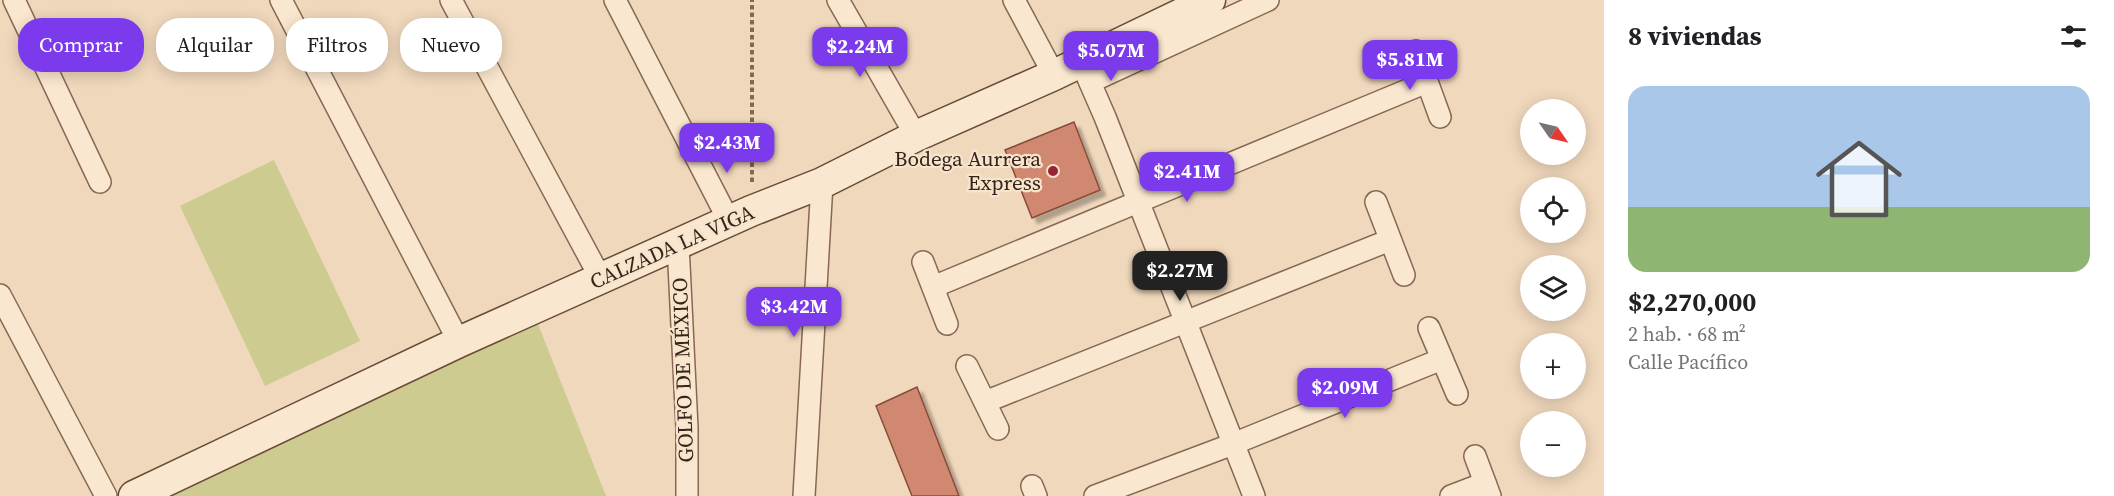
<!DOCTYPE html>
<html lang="es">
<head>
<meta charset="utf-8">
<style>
  body { margin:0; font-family:"Source Serif 4",serif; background:#f2f2f2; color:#202124; height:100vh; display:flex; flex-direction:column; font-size:22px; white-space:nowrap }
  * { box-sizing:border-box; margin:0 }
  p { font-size:20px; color:#757577 }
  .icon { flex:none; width:33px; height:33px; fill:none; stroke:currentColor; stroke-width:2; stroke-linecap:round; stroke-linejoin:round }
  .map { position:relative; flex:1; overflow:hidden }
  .panel { display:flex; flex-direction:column; background:#fff; width:510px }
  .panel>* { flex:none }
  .guide { position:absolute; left:18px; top:18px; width:570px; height:54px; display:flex; gap:12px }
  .needle { width:39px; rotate:124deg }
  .tools { position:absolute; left:1520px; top:99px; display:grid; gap:12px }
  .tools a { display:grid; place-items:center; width:66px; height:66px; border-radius:50%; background:#fff; box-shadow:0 3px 15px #0003; font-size:30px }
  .price { position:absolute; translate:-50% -51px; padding:0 14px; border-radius:12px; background:#7c3aed; color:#fff; font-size:20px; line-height:39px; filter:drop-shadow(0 2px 3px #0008) }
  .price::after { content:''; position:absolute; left:50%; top:36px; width:18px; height:14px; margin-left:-9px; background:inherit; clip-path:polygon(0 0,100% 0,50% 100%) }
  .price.on { background:#222; color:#fff }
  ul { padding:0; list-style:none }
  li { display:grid; align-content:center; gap:12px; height:318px; padding:0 24px }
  li span { display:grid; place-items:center; height:186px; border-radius:18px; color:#555 }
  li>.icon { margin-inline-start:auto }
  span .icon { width:108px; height:108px; fill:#fffc; stroke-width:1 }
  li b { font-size:26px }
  h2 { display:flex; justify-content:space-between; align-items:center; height:72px; padding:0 24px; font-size:26px }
  .tag { padding:0 21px; border-radius:24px; background:#fff; box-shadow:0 3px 15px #0003; font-size:21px; line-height:54px }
  .tag.on { background:#7c3aed; color:#fff }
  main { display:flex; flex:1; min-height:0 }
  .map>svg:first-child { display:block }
  .green { fill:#cecb90 }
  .building { fill:#d0896f; stroke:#884c39; stroke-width:1.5; filter:url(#shadow) }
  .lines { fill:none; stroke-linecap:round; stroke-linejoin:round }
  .minor-casing { stroke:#886855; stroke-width:24 }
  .secondary-casing { stroke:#694938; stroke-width:33 }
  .path { stroke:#886855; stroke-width:4; stroke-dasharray:4.5 3; stroke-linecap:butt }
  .minor { stroke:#fae7cf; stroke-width:21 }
  .secondary { stroke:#fae7cf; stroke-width:30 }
  .poi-dot { fill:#9a2235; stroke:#f7e4cc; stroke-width:2 }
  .labels { text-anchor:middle; stroke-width:4.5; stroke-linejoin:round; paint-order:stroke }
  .poi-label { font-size:21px; fill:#36231a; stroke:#f7e4cc; text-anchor:end }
  .street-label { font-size:21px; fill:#36231a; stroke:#f7e4cc }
</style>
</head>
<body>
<main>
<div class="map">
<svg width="1604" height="496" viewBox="0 0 1604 496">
  <defs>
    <filter id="shadow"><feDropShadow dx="5.5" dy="5.5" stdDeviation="1.5" flood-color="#0004"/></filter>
  </defs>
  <rect width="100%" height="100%" fill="#f0d8bc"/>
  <g class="green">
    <path d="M274 160 360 341 265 386 180 206Z"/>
    <path d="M536 319 606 496H148Z"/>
  </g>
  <g class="building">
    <path d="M1074 122 1100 190 1032 218 1005 150Z"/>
    <path d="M917 387 959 496H912L876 406Z"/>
  </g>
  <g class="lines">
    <g class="minor-casing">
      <g id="minor">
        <path d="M14 0 100 182"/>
        <path d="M281 0 459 342"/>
        <path d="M451 0 601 279"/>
        <path d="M615 0 729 221"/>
        <path d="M838 0 916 136"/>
        <path d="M1014 0 1054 75"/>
        <path d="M1416 51 1440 117"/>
        <path d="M1081 62 1105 117 1254 496"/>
        <path d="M1090 82 1268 0"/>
        <path d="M1376 202 1404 275"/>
        <path d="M678 244 687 428V496"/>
        <path d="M923 262 947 324"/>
        <path d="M933 287 1427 82"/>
        <path d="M0 295 106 496"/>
        <path d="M1429 328 1457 394"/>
        <path d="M967 366 998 429"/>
        <path d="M985 402 1390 240"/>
        <path d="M1475 456 1490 496"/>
        <path d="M1032 486 1036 496"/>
        <path d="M804 496 822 183"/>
        <path d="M1095 496 1233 444 1442 359"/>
        <path d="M1451 496 1485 483"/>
      </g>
    </g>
    <g class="secondary-casing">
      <path id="secondary" d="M134 496 459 342 751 211 822 183 916 136 1054 75 1210 0"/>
    </g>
    <path class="path" d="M752 182V0"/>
    <use href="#minor" class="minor"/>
    <use href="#secondary" class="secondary"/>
  </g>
  <circle class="poi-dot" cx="1053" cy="171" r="6"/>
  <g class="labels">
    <g class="poi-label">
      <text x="1041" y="166">Bodega Aurrera<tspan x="1041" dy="24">Express</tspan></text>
    </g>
    <g class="street-label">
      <text transform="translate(672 247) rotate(-24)" y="7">CALZADA LA VIGA</text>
      <text transform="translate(683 370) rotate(-92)" y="7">GOLFO DE MÉXICO</text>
    </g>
  </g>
</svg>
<div class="tools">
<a><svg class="needle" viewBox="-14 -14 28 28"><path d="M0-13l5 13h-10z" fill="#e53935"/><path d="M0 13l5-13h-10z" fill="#757577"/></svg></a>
<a><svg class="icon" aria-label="locate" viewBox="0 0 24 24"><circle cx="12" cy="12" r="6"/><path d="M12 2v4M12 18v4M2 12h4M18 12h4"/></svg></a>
<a><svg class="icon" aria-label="layers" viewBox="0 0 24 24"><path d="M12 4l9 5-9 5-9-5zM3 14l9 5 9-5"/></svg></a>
<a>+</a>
<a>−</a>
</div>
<b class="price" style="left:860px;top:78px">$2.24M</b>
<b class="price" style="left:1111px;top:82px">$5.07M</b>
<b class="price" style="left:1410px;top:91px">$5.81M</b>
<b class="price" style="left:727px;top:174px">$2.43M</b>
<b class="price" style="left:1187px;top:203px">$2.41M</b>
<b class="price on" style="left:1180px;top:302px">$2.27M</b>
<b class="price" style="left:794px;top:338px">$3.42M</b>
<b class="price" style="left:1345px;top:419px">$2.09M</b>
<div class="guide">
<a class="tag on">Comprar</a>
<a class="tag">Alquilar</a>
<a class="tag">Filtros</a>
<a class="tag">Nuevo</a>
</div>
</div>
<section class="panel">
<h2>8 viviendas<svg class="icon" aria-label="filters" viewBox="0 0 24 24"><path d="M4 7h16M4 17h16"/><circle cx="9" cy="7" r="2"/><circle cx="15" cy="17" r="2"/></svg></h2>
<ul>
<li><span style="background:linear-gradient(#a9c7e8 65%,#8fb573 0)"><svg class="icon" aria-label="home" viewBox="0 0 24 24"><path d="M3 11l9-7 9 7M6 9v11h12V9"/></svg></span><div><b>$2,270,000</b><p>2 hab. · 68 m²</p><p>Calle Pacífico</p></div></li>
</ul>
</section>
</main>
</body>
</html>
